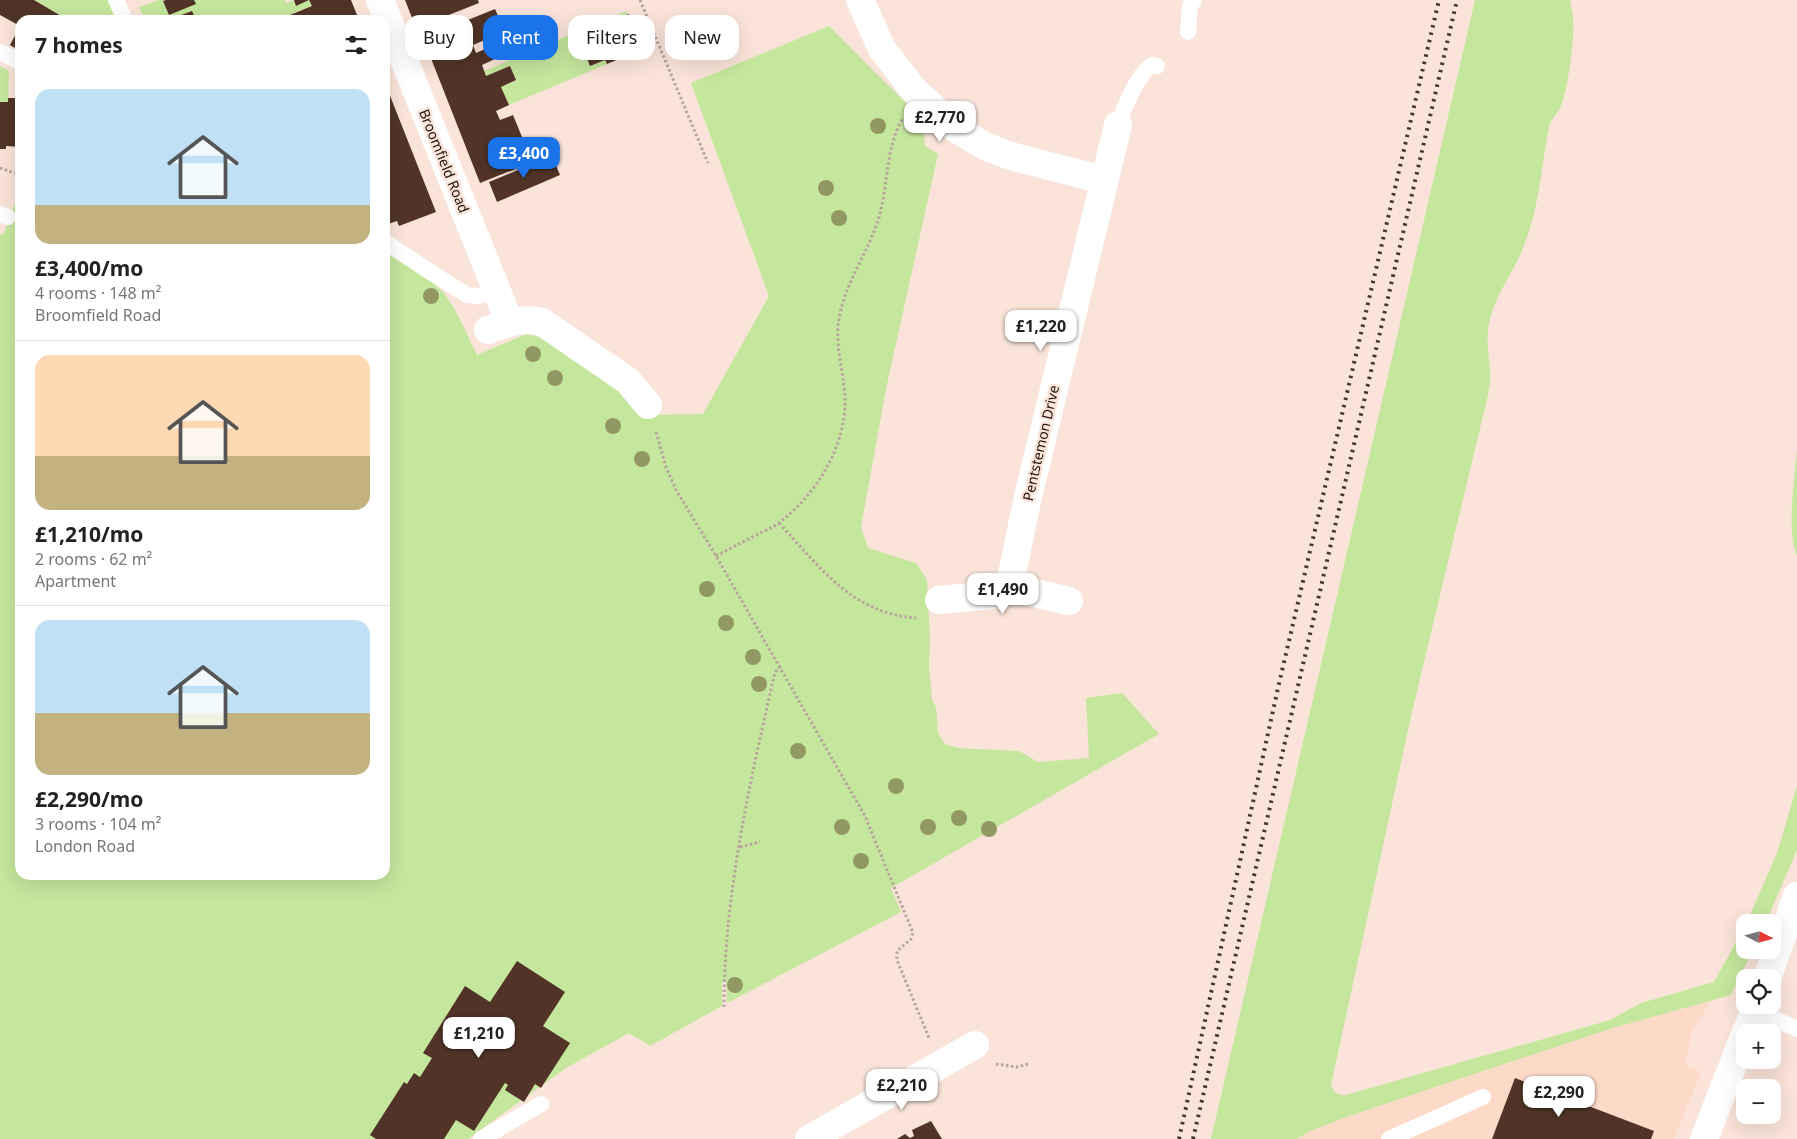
<!DOCTYPE html>
<html lang="en">
<head>
<meta charset="utf-8">
<style>
  body { margin:0; font-family:"Noto Sans",sans-serif; background:#f6f6f6; color:#222; height:100vh; display:flex; flex-direction:column; font-size:19px; white-space:nowrap }
  * { box-sizing:border-box; margin:0 }
  p { font-size:16px; color:#767676 }
  .icon { flex:none; width:28px; height:28px; fill:none; stroke:currentColor; stroke-width:2; stroke-linecap:round; stroke-linejoin:round }
  .map { position:relative; flex:1; overflow:hidden }
  .panel { position:absolute; left:15px; top:15px; width:375px; height:865px; display:flex; flex-direction:column; background:#fff; border-radius:15px; box-shadow:0 5px 20px #0002 }
  .panel>* { flex:none }
  .top-card { position:absolute; left:405px; top:15px; width:475px; height:45px; display:flex; gap:10px }
  .needle { width:32px; rotate:96deg }
  .controls { position:absolute; left:1736px; top:914px; display:grid; gap:10px }
  .controls a { display:grid; place-items:center; width:45px; height:45px; border-radius:10px; background:#fff; box-shadow:0 5px 20px #0002; font-size:25px }
  .price { position:absolute; translate:-50% -42px; padding:0 11px; border-radius:10px; background:#fff; color:#222; font-size:16px; line-height:32px; filter:drop-shadow(0 1px 2px #0008) }
  .price::after { content:''; position:absolute; left:50%; top:30px; width:15px; height:11px; margin-left:-8px; background:inherit; clip-path:polygon(0 0,100% 0,50% 100%) }
  .price.active { background:#1a73e8; color:#fff }
  ul { padding:0; list-style:none }
  li { display:grid; align-content:center; gap:10px; height:265px; padding:0 20px }
  li+li { border-top:1px solid #e0e0e0 }
  li span { display:grid; place-items:center; height:155px; border-radius:15px; color:#555 }
  li>.icon { margin-inline-start:auto }
  span .icon { width:90px; height:90px; fill:#fffc; stroke-width:1 }
  li b { font-size:21px }
  h2 { display:flex; justify-content:space-between; align-items:center; height:60px; padding:0 20px; font-size:21px }
  .tag { padding:0 18px; border-radius:15px; background:#fff; box-shadow:0 5px 20px #0002; font-size:18px; line-height:45px }
  .tag.active { background:#1a73e8; color:#fff }
  .map>svg:first-child { display:block }
  .built { fill:#fdd9c8 }
  .green { fill:#c5e69d }
  .building { fill:#513427 }
  .lines { fill:none; stroke-linecap:round; stroke-linejoin:round }
  .path { stroke:#b8a59b; stroke-width:3; stroke-dasharray:2.5 2.5; stroke-linecap:butt }
  .lane { stroke:#fff; stroke-width:16 }
  .street { stroke:#fff; stroke-width:28 }
  .primary { stroke:#fff; stroke-width:28 }
  .rail { stroke:#44362f; stroke-width:4; stroke-dasharray:2.5 5; stroke-linecap:butt }
  .tree { fill:#929862 }
  .labels { text-anchor:middle; stroke-width:5; stroke-linejoin:round; paint-order:stroke }
  .street-label { font-size:14px; fill:#1f130d; stroke:#fae4d9 }
</style>
</head>
<body>
<div class="map">
<svg width="1797" height="1139" viewBox="0 0 1797 1139">
  <rect width="100%" height="100%" fill="#fae4d9"/>
  <path class="built" d="M1712 1000 1692 1031 1685 1065 1701 1072 1674 1139H1297L1308 1132 1344 1118 1441 1085 1613 1028Z"/>
  <g class="green">
    <path d="M34 0H111L115 20H69Z"/>
    <path d="M159 0H285L286 3 294 0 296 5 309 0 312 6 291 14 293 20H145L139 7Z"/>
    <path d="M1475 0H1570C1571 6 1573 13 1573 19 1575 36 1568 90 1561 106 1558 113 1552 118 1549 126 1541 169 1539 212 1521 253 1511 275 1496 295 1490 319 1485 337 1489 354 1490 372 1491 380 1489 388 1488 395L1412 712 1331 1085C1333 1092 1338 1096 1346 1095L1610 1020 1641 1003 1714 982 1745 926V950H1753L1731 995 1613 1028 1441 1085 1344 1118 1308 1132 1297 1139H1211Z"/>
    <path d="M626 11 635 31 584 51 590 66 605 60 607 64 509 105 501 87 516 80 510 66 486 76 484 71Z"/>
    <path d="M829 26 920 117 922 121 925 146 938 154 886 389 861 527 868 548 916 563 927 579 930 639 929 666 932 700 936 707 938 733 945 744 958 748 1019 751 1038 762 1089 758 1086 698 1122 693 1159 734 891 888 901 912 727 1003 726 980 722 983V1006L650 1046 629 1033 566 1068 468 1139H0V235L4 233 20 189V875H385V250C404 262 433 278 446 296 459 314 467 335 477 355L526 334 540 337 643 406 647 415 703 414 769 296 691 83Z"/>
    <path d="M0 66 9 71 8 102H0Z"/>
    <path d="M1797 449V556C1786 528 1795 480 1797 449Z"/>
    <path d="M1797 786V850L1766 922H1747L1777 853Z"/>
  </g>
  <g class="building">
    <path d="M0 0H34L63 17 61 20H20V51L10 45 20 26 0 15Z"/>
    <path d="M166 0H194L196 4 169 15 163 1Z"/>
    <path d="M294 0H351L359 20H293L290 15 312 6 309 0 296 6Z"/>
    <path d="M405 0H478L479 3 416 28Z"/>
    <path d="M495 9 500 20 497 22 501 33 473 45 476 53 503 41 506 50 494 55 495 59 482 65 486 76 510 66 516 80 501 87 509 105 496 111 500 120 513 115 522 137 509 143 513 154 532 147 534 152 530 154 533 162 480 183 421 33 461 16 463 22Z"/>
    <path d="M192 11 196 20H177L176 17Z"/>
    <path d="M629 14 643 49 607 64 605 60 590 66 584 51 610 41 603 24Z"/>
    <path d="M385 83 436 212 399 226 397 221 385 225V202L389 201 385 190Z"/>
    <path d="M8 98H20V147L6 146V149H0V102H8Z"/>
    <path d="M552 156 560 175 497 202 489 182Z"/>
    <path d="M517 961 565 992 543 1026 570 1043 541 1088 535 1084 524 1102 505 1090 508 1085 505 1083 474 1131 456 1120 444 1139H376L370 1135 404 1082 407 1084 414 1073 420 1077 432 1058 423 1053 465 986 490 1002Z"/>
    <path d="M1515 1078 1654 1131 1651 1139H1492Z"/>
    <path d="M931 1121 942 1139H897L905 1134 910 1138 914 1136 912 1130Z"/>
  </g>
  <g class="lines">
    <g class="path">
      <path d="M640 0 708 163"/>
      <path d="M0 168 20 175"/>
      <path d="M656 432 666 467 676 490 716 556 865 816 913 933 911 939 897 951V960L929 1038"/>
      <path d="M779 523C820 567 851 613 916 618"/>
      <path d="M716 556C731 548 745 541 760 533 767 530 774 527 780 522 815 495 843 451 845 406 846 380 836 353 838 327 841 287 870 251 880 214 888 183 886 146 903 118"/>
      <path d="M740 847 760 842"/>
      <path d="M724 1007C724 894 750 782 775 672L780 667"/>
      <path d="M996 1064 1017 1067 1028 1064"/>
    </g>
    <g class="lane">
      <path d="M116 0 125 20"/>
      <path d="M1188 32 1190 6 1194 0"/>
      <path d="M0 52 20 62"/>
      <path d="M1118 125C1123 110 1138 73 1152 65L1157 66"/>
      <path d="M0 214 8 217"/>
      <path d="M385 242 435 275 467 295 477 296 497 292"/>
      <path d="M1755 1010 1797 1029"/>
      <path d="M481 1139 541 1104"/>
      <path d="M1389 1139 1483 1097"/>
    </g>
    <g class="street">
      <path d="M380 0 509 321"/>
      <path d="M860 0 882 49 913 89 956 129 985 146 1010 156 1104 180"/>
      <path d="M488 330C505 323 524 317 542 322L628 381 648 405"/>
      <path d="M1009 589 1027 501 1118 125"/>
      <path d="M939 600 993 595 1009 589 1026 591 1069 601"/>
      <path d="M809 1139 975 1045"/>
    </g>
    <g class="primary">
      <path d="M1767 978 1797 896"/>
      <path d="M1746 1032 1757 1005"/>
      <path d="M1704 1139 1745 1034"/>
    </g>
    <g class="rail">
      <path d="M1179 1139 1278 688 1439 0"/>
      <path d="M1193 1139 1457 0"/>
    </g>
  </g>
  <g class="tree">
    <circle cx="878" cy="126" r="8"/>
    <circle cx="826" cy="188" r="8"/>
    <circle cx="839" cy="218" r="8"/>
    <circle cx="431" cy="296" r="8"/>
    <circle cx="533" cy="354" r="8"/>
    <circle cx="555" cy="378" r="8"/>
    <circle cx="613" cy="426" r="8"/>
    <circle cx="642" cy="459" r="8"/>
    <circle cx="707" cy="589" r="8"/>
    <circle cx="726" cy="623" r="8"/>
    <circle cx="753" cy="657" r="8"/>
    <circle cx="759" cy="684" r="8"/>
    <circle cx="798" cy="751" r="8"/>
    <circle cx="896" cy="786" r="8"/>
    <circle cx="959" cy="818" r="8"/>
    <circle cx="842" cy="827" r="8"/>
    <circle cx="928" cy="827" r="8"/>
    <circle cx="989" cy="829" r="8"/>
    <circle cx="861" cy="861" r="8"/>
    <circle cx="735" cy="985" r="8"/>
  </g>
  <g class="labels">
    <g class="street-label">
      <text transform="translate(444 161) rotate(68)" y="5">Broomfield Road</text>
      <text transform="translate(1041 443) rotate(-77)" y="5">Pentstemon Drive</text>
    </g>
  </g>
</svg>
<div class="controls">
<a><svg class="needle" viewBox="-14 -14 28 28"><path d="M0-13l5 13h-10z" fill="#e53935"/><path d="M0 13l5-13h-10z" fill="#767676"/></svg></a>
<a><svg class="icon" aria-label="locate" viewBox="0 0 24 24"><circle cx="12" cy="12" r="6"/><path d="M12 2v4M12 18v4M2 12h4M18 12h4"/></svg></a>
<a>+</a>
<a>−</a>
</div>
<b class="price" style="left:940px;top:143px">£2,770</b>
<b class="price active" style="left:524px;top:179px">£3,400</b>
<b class="price" style="left:1041px;top:352px">£1,220</b>
<b class="price" style="left:1003px;top:615px">£1,490</b>
<b class="price" style="left:479px;top:1059px">£1,210</b>
<b class="price" style="left:902px;top:1111px">£2,210</b>
<b class="price" style="left:1559px;top:1118px">£2,290</b>
<div class="top-card">
<a class="tag">Buy</a>
<a class="tag active">Rent</a>
<a class="tag">Filters</a>
<a class="tag">New</a>
</div>
<section class="panel">
<h2>7 homes<svg class="icon" aria-label="filters" viewBox="0 0 24 24"><path d="M4 7h16M4 17h16"/><circle cx="9" cy="7" r="2"/><circle cx="15" cy="17" r="2"/></svg></h2>
<ul>
<li><span style="background:linear-gradient(#bfe0f5 75%,#c2b280 0)"><svg class="icon" aria-label="home" viewBox="0 0 24 24"><path d="M3 11l9-7 9 7M6 9v11h12V9"/></svg></span><div><b>£3,400/mo</b><p>4 rooms · 148 m²</p><p>Broomfield Road</p></div></li>
<li><span style="background:linear-gradient(#ffd9b3 65%,#c2b280 0)"><svg class="icon" aria-label="home" viewBox="0 0 24 24"><path d="M3 11l9-7 9 7M6 9v11h12V9"/></svg></span><div><b>£1,210/mo</b><p>2 rooms · 62 m²</p><p>Apartment</p></div></li>
<li><span style="background:linear-gradient(#bfe0f5 60%,#c2b280 0)"><svg class="icon" aria-label="home" viewBox="0 0 24 24"><path d="M3 11l9-7 9 7M6 9v11h12V9"/></svg></span><div><b>£2,290/mo</b><p>3 rooms · 104 m²</p><p>London Road</p></div></li>
</ul>
</section>
</div>
</body>
</html>
